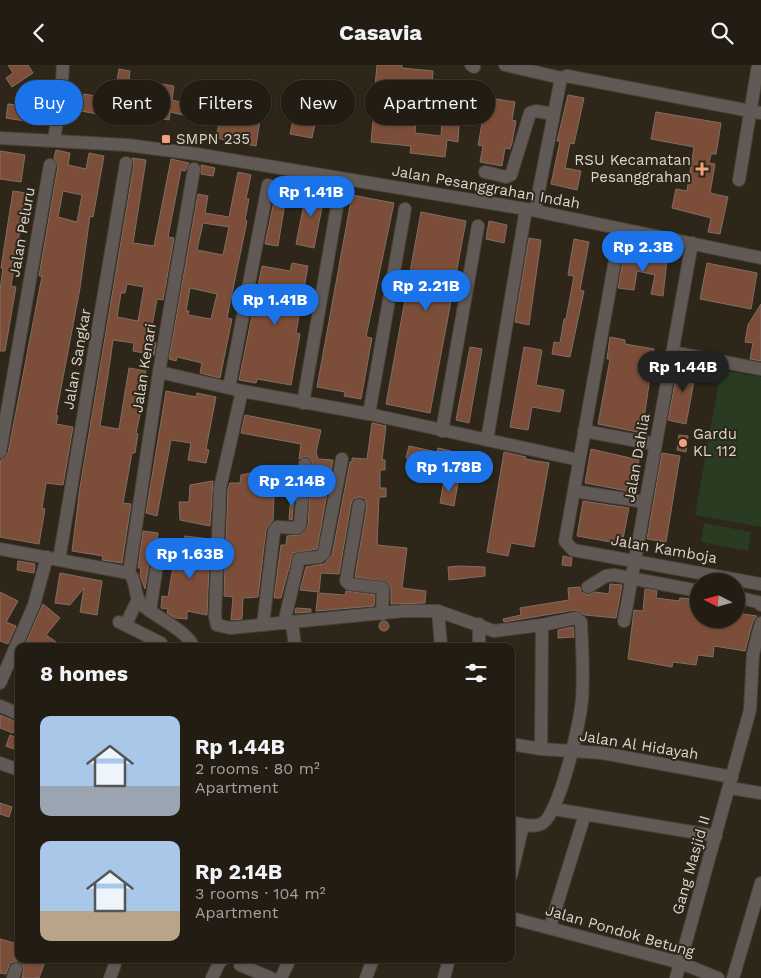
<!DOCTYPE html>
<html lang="en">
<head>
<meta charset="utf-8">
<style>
  body { margin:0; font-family:"Work Sans",sans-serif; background:#2e2921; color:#f1f3f6; height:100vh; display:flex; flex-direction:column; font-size:19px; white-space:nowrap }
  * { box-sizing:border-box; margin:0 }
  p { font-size:16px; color:#a2a1a0 }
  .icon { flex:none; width:28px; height:28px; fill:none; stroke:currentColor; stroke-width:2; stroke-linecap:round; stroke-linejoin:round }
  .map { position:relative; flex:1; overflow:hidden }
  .details { position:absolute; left:15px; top:578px; width:500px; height:320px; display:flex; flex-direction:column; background:#221c13; border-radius:10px; box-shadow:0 1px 4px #0004,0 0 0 1px #3f3a33 }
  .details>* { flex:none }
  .guide { position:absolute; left:15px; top:15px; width:500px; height:45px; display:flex; gap:10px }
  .needle { width:32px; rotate:276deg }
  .tools { position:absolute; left:690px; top:508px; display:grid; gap:10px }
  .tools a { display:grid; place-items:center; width:55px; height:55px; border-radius:50%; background:#221c13; box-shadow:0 1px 4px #0004,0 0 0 1px #3f3a33; font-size:25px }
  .price { position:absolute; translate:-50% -42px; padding:0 11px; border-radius:18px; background:#1a73e8; color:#fff; font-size:16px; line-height:32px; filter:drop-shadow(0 1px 2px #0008) }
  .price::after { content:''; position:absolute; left:50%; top:30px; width:15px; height:11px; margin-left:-8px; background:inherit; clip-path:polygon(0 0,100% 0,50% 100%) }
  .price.selected { background:#222; color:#fff }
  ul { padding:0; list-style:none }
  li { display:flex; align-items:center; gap:15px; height:125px; padding:0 25px }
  li span { display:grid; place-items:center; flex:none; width:140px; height:100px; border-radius:10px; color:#555 }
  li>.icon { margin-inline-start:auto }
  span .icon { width:60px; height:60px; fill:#fffc; stroke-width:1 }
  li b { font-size:21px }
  h2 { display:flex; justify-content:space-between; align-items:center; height:60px; padding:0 25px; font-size:21px }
  .chip { padding:0 18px; border-radius:22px; background:#221c13; box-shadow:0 1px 4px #0004,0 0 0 1px #3f3a33; font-size:18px; line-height:45px }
  .chip.selected { background:#1a73e8; color:#fff }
  header { display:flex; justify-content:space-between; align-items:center; height:65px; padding:0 25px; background:#221c13; font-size:22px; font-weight:700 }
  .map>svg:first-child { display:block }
  .pitch { fill:#293b20 }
  .building { fill:#7c4e39; stroke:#806e66; fill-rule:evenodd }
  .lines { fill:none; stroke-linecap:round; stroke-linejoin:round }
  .minor-casing { stroke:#4a4236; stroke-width:14 }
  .minor { stroke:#615956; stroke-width:12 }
  .poi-dot { fill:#f1a17c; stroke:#2e2619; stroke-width:2 }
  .labels { text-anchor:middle; stroke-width:4; stroke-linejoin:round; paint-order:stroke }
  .poi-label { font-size:15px; fill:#dbd6cd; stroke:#2e2619; text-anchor:start }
  .street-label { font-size:15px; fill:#dbd6cd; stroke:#2e2619 }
</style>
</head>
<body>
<header><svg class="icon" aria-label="back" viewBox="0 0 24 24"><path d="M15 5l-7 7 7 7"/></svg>Casavia<svg class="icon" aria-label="search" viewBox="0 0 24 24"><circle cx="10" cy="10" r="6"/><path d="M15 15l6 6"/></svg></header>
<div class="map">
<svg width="761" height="913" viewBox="0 0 761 913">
  <rect width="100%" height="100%" fill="#2e2619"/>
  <g class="pitch">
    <path d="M721 305 761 312V462L695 450Z"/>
    <path d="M704 458 751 467 748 486 701 477Z"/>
  </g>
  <g class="building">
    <path d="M8 0H28L33 8 12 22 6 13 13 8Z"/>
    <path d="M377 0H402V3L433 6 432 26 375 21Z"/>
    <path d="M119 4 130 6 129 14 174 21 172 35 198 41 196 53 170 47 169 55 109 46 108 51 81 46 84 29 114 34Z"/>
    <path d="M568 30 584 33 574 79 570 78 565 103 581 106 577 125 551 119 560 76H557Z"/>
    <path d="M490 33 515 37 512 55 516 56 512 78 510 84 505 83 502 101 480 97 483 81 478 80 483 53 487 54Z"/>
    <path d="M8 39 27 41 25 56 6 53Z"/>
    <path d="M374 46 416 52 415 68 441 71 442 58 459 60 458 77 447 75 445 92 410 88 411 81 371 77Z"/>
    <path d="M656 47 721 58 716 89H711L709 98 715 99 710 128 728 132 720 169 708 167 711 153 672 143 676 124 687 126 694 82 651 74Z"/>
    <path d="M221 48 260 55 256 81 216 73Z"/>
    <path d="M293 55 315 59 312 73 290 69Z"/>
    <path d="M56 85 70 88 68 100 86 104 89 88 104 91 93 152 90 151 80 223 56 350 58 351 56 359 73 362 63 420 46 418 42 443 45 444 39 479 0 472V399L1 395 8 388 42 211H39L58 101 54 93ZM63 126 82 130 77 157 58 152Z"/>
    <path d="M0 86 25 90 21 117 0 114Z"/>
    <path d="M132 93 146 95 133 178 154 181 171 94 189 98 185 106 181 105 168 172 174 173 163 235 157 234 149 277 156 278 154 290 133 286 134 278 113 275 110 297 100 361 119 364 129 303 146 306 139 344 141 345 136 368 138 369 135 388H132L123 438 131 439 122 498 102 495 103 491 72 486 80 422 134 99ZM127 219 144 222 138 256 117 252 121 228H125Z"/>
    <path d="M201 100 215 103 213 111 201 109Z"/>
    <path d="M238 107 251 110 246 134H249L245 155 247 156 227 253 232 254 220 313 200 308 202 298 177 292 176 296 169 294 198 129 208 131 205 148 229 152ZM203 158 229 162 223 190 197 185ZM190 223 217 229 211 254 188 250 189 246H186Z"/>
    <path d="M278 117 288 119 278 181 265 179Z"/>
    <path d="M307 124 325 127 314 183 296 179Z"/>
    <path d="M13 126 26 128 11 221 16 222 5 286H0V225L3 203H1Z"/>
    <path d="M352 130 394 138 366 272 372 273 361 334 344 331 345 327 317 322Z"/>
    <path d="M421 147 466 156 430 348 386 339Z"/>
    <path d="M489 156 507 160 504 178 486 174Z"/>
    <path d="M529 173 541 175 529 260 515 257Z"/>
    <path d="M574 174 589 177 580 225 584 226 570 292 552 289 554 277 560 278 564 254H566L574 211 568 210Z"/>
    <path d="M624 190 667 195 663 231 651 229 655 210 637 206 634 225 618 223Z"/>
    <path d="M292 198 308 201 296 268 300 269 291 320 257 314 256 318 239 315 262 201 290 206Z"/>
    <path d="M707 198 757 208 751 244 700 234Z"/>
    <path d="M761 239V296L750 294 753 278 745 277 748 260Z"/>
    <path d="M610 272 625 275V279L654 284 642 368 598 359 610 294H607Z"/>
    <path d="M470 282 482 284 469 358 456 355Z"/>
    <path d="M524 282 542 285 536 320 564 325 560 347 532 342 528 365 510 362Z"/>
    <path d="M679 297 697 300 686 359 668 355Z"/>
    <path d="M166 326 196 332 197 328 216 332 206 384 209 385 206 398 188 395 191 378 171 375 157 451 146 448Z"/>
    <path d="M245 350 321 365 316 387 318 394 333 395 317 484 293 488 281 533H274L281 480H286L287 471 300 470 308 461 312 396 306 391 299 394 301 379 241 368Z"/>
    <path d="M372 358 386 361 382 395H385V405H380V423H386V432H379L377 480 407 483 402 523 426 526 425 538 391 539V523L388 517 355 512 367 441 365 434 360 432 353 434 351 439 339 509 321 508 319 527 300 525 306 502 324 499 332 490 350 397H352V393L367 394Z"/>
    <path d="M679 370 688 371 686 387 677 385Z"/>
    <path d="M409 381 437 387 438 383 451 386 448 404 406 393Z"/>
    <path d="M591 384 639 395 633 427 585 418Z"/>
    <path d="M504 387 526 392 525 394 549 398 534 482 511 478 508 491 487 487Z"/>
    <path d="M662 388 680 391 666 477 647 474Z"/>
    <path d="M265 405 275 406 273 455 266 465 258 532 243 533 242 554 231 555 233 532 224 531 228 424 230 418H240L241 410Z"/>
    <path d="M444 415 458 418 454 441 440 438Z"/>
    <path d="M213 416 210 461 180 455 179 437H189L190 420Z"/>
    <path d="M291 429H294L292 455 289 454Z"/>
    <path d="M583 436 629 443 622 479 577 471Z"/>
    <path d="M143 466 158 468 156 485 150 492 145 524 140 510 141 503H138Z"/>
    <path d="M185 471 210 474 207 550 187 546V554L175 553 167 548 168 544 161 543 162 531 168 532 175 490 183 491Z"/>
    <path d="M563 491 572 493 571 501 562 500Z"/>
    <path d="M18 496 35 499 34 508 17 505Z"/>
    <path d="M460 501 485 502V511L449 515 448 502Z"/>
    <path d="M60 508 102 516 97 550 80 547 84 523 70 540 55 538Z"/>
    <path d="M610 519 622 520 616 553 585 550 575 545 504 557 503 554 521 550 520 543 569 535 568 523 580 522 581 527 588 530 595 527 609 529Z"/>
    <path d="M645 524 657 526 656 533 679 536 680 533 699 534V554H736V548L757 551 753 556 745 586 714 581 713 592 698 590 696 600 673 597 672 602 628 594 634 545 643 546Z"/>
    <path d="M346 526 375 530 374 541 316 546 318 528 345 530Z"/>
    <path d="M0 527 18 536 6 557 16 561 8 579 0 576Z"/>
    <path d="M43 539 60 553 46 570 62 581H31L26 578Z"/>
    <path d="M296 543 311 544V547L295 548Z"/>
    <circle cx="384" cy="561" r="5"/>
    <path d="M573 562 574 572 558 573V565Z"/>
    <path d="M0 650 17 657 13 668 0 663Z"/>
    <path d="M10 670 19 674V686L6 681Z"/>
    <path d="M0 738 12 742 9 752 0 749Z"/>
    <path d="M0 874 18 879 14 894H46L39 913H22L24 903 18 896 10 898 6 909 0 908Z"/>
  </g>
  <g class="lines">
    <g class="minor-casing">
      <g id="minor">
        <path d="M471 0 474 2"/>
        <path d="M505 0 561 13"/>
        <path d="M0 73 127 80 196 89 526 144 761 193"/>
        <path d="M54 75 61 31 63 0"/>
        <path d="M485 107 506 112 511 110 530 48 536 46 553 49"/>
        <path d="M739 115 758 0"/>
        <path d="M535 145 561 13 567 11 761 48"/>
        <path d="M618 178 565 476 573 485 761 519"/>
        <path d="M672 287 761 304"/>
        <path d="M159 307 242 326 369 349 579 395"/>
        <path d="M229 323 268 120"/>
        <path d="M242 326 220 423 215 552 217 560 230 563 403 546H438"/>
        <path d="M303 338 339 130"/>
        <path d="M369 349 405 144"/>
        <path d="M442 366 478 161"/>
        <path d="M584 366 655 379"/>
        <path d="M487 375 526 144"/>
        <path d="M0 387 50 100"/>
        <path d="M574 426 645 437"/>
        <path d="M359 440 346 516 349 519 383 523 382 549"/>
        <path d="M0 484 129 508C138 517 133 531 142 540 156 552 187 566 193 581"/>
        <path d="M59 495 126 98"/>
        <path d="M129 508 159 307 194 104"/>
        <path d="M588 522 606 511 614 510 699 526"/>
        <path d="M736 532 758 537 761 540"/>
        <path d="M150 546 158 493"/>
        <path d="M624 556 692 178"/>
        <path d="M119 557 161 578 160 581"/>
        <path d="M127 557 138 534"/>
        <path d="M284 558 299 494 319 492 324 488 342 394"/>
        <path d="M292 558 295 581"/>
        <path d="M479 559V581"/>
        <path d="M263 560 274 466 277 462 297 463 300 460 305 399"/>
        <path d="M441 581 438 546 494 566 542 560 541 684"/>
        <path d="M0 618 34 540 47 492"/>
        <path d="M0 641 19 649"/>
        <path d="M511 679 541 684 602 688 732 712"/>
        <path d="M0 698 19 705"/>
        <path d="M730 723 761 728"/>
        <path d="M554 744 716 771"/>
        <path d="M511 757C520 759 532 763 541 759 559 753 581 654 582 634 584 608 582 582 581 557L576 553 542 560"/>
        <path d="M511 811 523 760"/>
        <path d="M511 853 681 898 718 913"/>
        <path d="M550 862 585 749"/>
        <path d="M242 894 240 900 271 913"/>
        <path d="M13 913 16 904"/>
        <path d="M110 913 115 899"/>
        <path d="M212 913 219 898 223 894"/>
        <path d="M281 913 290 894"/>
        <path d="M366 913 373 894"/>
        <path d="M444 913 449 894"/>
        <path d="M676 913 750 645 753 589 761 558"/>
        <path d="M733 913 761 818"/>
      </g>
    </g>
    <use href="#minor" class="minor"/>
  </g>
  <g class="poi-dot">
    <rect x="161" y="69" width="10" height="10" rx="2.5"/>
    <path d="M699.5 96.5h5v5h5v5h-5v5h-5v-5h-5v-5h5z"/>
    <circle cx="683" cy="378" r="5"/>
  </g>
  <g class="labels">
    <g class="poi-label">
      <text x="176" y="79">SMPN 235</text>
      <text x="691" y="100" text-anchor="end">RSU Kecamatan<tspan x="691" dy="17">Pesanggrahan</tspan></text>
      <text x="693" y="374">Gardu<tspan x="693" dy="17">KL 112</tspan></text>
    </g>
    <g class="street-label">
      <text transform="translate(486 122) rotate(10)" y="5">Jalan Pesanggrahan Indah</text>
      <text transform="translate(22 167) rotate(-80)" y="5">Jalan Peluru</text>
      <text transform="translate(77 294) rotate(-80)" y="5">Jalan Sangkar</text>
      <text transform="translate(144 303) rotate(-81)" y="5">Jalan Kenari</text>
      <text transform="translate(637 393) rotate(-80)" y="5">Jalan Dahlia</text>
      <text transform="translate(664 484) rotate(10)" y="5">Jalan Kamboja</text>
      <text transform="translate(639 680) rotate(9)" y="5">Jalan Al Hidayah</text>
      <text transform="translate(691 800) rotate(-74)" y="5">Gang Masjid II</text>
      <text transform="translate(620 866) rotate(16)" y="5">Jalan Pondok Betung</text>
    </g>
  </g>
</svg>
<div class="tools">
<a><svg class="needle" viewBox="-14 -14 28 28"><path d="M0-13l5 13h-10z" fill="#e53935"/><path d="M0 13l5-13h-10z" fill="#a2a1a0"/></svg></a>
</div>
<b class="price" style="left:311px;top:153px">Rp 1.41B</b>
<b class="price" style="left:643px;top:208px">Rp 2.3B</b>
<b class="price" style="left:426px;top:247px">Rp 2.21B</b>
<b class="price" style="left:275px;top:261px">Rp 1.41B</b>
<b class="price selected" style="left:683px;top:328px">Rp 1.44B</b>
<b class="price" style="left:449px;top:428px">Rp 1.78B</b>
<b class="price" style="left:292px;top:442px">Rp 2.14B</b>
<b class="price" style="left:190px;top:515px">Rp 1.63B</b>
<div class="guide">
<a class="chip selected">Buy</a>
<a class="chip">Rent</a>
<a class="chip">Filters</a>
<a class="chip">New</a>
<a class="chip">Apartment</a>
</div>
<section class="details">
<h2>8 homes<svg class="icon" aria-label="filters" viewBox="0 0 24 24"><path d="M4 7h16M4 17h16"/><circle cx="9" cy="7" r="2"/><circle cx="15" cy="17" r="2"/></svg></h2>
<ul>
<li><span style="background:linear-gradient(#a9c7e8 70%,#9aa5b1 0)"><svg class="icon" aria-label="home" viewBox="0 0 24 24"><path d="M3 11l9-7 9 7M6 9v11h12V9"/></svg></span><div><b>Rp 1.44B</b><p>2 rooms · 80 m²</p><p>Apartment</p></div></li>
<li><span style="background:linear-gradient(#a9c7e8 70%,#b9a48a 0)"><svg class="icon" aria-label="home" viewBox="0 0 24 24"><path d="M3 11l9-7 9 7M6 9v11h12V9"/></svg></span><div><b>Rp 2.14B</b><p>3 rooms · 104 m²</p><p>Apartment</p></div></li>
</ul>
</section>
</div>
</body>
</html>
